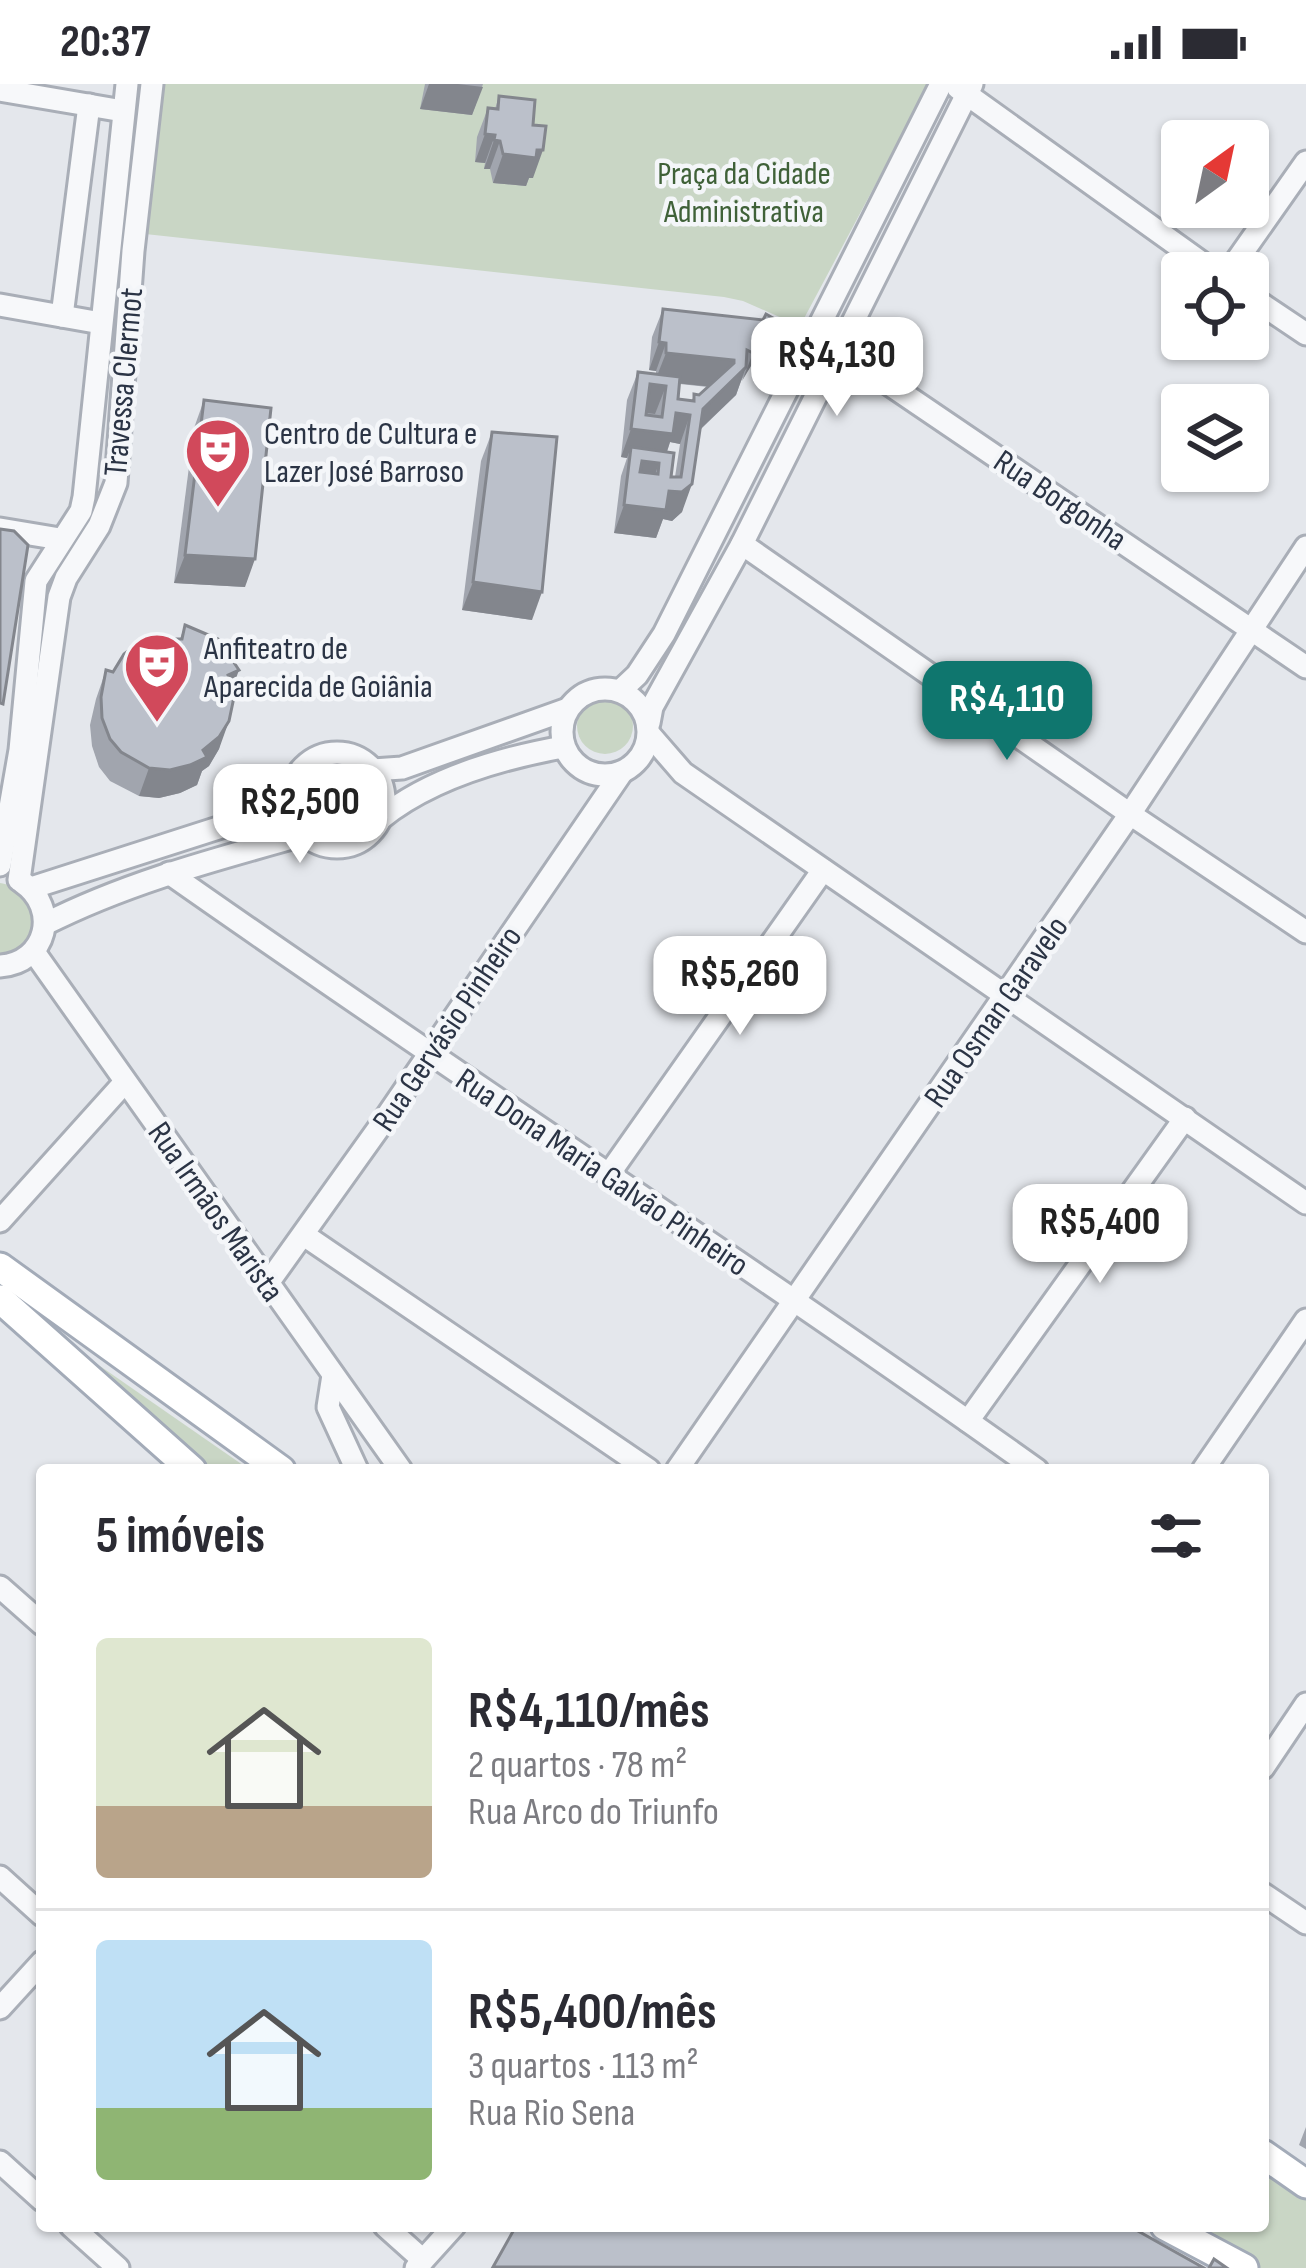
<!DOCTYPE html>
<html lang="pt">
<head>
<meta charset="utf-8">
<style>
  body { margin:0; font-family:"Sofia Sans Condensed",sans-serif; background:#f2f2f3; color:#2b2b33; height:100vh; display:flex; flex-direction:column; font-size:45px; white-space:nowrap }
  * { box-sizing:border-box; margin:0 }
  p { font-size:39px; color:#7c7c81 }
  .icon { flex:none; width:66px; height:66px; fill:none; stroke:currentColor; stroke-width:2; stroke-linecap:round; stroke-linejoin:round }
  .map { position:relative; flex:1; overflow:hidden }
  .panel { position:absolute; left:36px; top:1380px; width:1233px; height:768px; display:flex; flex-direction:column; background:#fff; border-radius:12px; box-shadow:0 3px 9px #0004 }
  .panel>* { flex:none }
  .needle { width:78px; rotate:33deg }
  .fabs { position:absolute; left:1161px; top:36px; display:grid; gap:24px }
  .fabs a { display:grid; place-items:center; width:108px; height:108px; border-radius:12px; background:#fff; box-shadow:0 3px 9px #0004; font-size:60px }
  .price { position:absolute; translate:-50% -102px; padding:0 27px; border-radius:24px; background:#fff; color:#222; font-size:39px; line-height:78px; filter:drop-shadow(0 3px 6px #0008) }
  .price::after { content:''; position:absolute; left:50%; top:72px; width:36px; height:27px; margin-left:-18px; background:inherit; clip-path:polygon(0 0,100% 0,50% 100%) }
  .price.current { background:#0f766e; color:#fff }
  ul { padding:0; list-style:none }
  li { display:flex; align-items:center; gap:36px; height:300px; padding:0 60px }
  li+li { border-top:3px solid #e1e1e2 }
  li span { display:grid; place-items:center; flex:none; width:336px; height:240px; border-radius:12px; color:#555 }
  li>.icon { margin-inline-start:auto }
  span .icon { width:144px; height:144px; fill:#fffc; stroke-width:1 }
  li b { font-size:51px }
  h2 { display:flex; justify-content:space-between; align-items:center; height:144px; padding:0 60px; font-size:51px }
  .status { display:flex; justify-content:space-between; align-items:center; height:84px; padding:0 60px; background:#fff; direction:ltr }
  .status svg { height:33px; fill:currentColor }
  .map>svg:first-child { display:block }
  .green { fill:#c9d6c5 }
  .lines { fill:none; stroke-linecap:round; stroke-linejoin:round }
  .minor-casing { stroke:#a9aeb7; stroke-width:27 }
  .major-casing { stroke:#a3abb8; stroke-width:33 }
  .minor { stroke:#f7f8fa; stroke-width:21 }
  .major { stroke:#fff; stroke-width:27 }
  .wall { fill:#a1a5ae; fill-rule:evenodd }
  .shaded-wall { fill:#83868d }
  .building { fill:#bbc0ca; stroke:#83868d; stroke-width:3; fill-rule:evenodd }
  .labels { text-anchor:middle; stroke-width:9; stroke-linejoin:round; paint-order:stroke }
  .park-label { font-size:33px; fill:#3f6138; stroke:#f4f6f9 }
  .street-label { font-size:33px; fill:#2b3445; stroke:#f4f6f9 }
  .poi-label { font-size:33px; fill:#2b3445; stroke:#f4f6f9; text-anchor:start }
</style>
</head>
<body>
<div class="status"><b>20:37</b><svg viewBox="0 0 49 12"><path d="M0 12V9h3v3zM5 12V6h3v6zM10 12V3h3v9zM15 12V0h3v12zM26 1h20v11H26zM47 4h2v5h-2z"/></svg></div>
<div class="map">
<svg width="1306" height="2184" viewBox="0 0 1306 2184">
  <rect width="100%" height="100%" fill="#e4e7ec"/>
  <g class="green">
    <path d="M152 0H929L800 242 743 217 724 213 136 149Z"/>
    <circle cx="605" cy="642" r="28"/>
    <circle cx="335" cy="712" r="38"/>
    <path d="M0 799C31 804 51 846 20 867 14 871 7 871 0 873Z"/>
    <path d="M74 1264 250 1386H206Z"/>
    <path d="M1263 2087 1306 2116V2184H1257L1180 2142H1263Z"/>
  </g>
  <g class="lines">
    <g class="minor-casing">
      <g id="minor">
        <path d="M958 4 1216 189"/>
        <path d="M0 6 123 27"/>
        <path d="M1228 189 1306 78"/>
        <path d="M1248 211 1306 250"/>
        <path d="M0 221 101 239"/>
        <path d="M62 232 89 21"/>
        <path d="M830 260 1306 583"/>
        <path d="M0 445 60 455"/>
        <path d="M742 460 1130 730 1306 848"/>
        <circle cx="605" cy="648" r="43"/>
        <path d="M620 607 637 591 664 550 941 0"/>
        <path d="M649 639 652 623 742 460 972 0"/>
        <path d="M650 651 683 689 1306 1119"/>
        <circle cx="337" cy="716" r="47"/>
        <path d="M373 686 402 684 568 625"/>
        <path d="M380 735C429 695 502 674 563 663"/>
        <path d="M0 781 20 666 36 497 81 427 84 413 127 0"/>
        <path d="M169 789C456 991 751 1182 1037 1386"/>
        <path d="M19 796 59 513 66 494 99 442 116 399 133 167 152 0"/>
        <path d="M31 804 290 721"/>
        <path d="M45 840C128 798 217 775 306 750"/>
        <path d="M34 868 401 1386"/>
        <path d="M0 882C47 879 60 824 22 798"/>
        <path d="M609 1090 823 786"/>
        <path d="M0 1137 125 998"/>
        <path d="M304 1151 649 1386"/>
        <path d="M268 1199 378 1045 622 688"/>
        <path d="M333 1291 328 1323 357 1386"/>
        <path d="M968 1337 1185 1034"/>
        <path d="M677 1386 1130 730 1306 463"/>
        <path d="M1203 1386 1306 1236"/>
        <path d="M0 1503 42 1540"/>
        <path d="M1263 1684 1306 1620"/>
        <path d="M0 1793 42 1831"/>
        <path d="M1263 1810 1306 1839"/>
        <path d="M0 1924 42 1878"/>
        <path d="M0 2078 42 2116"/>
        <path d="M71 2142 118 2184"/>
        <path d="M385 2142 423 2176"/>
        <path d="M416 2184 454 2142"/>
      </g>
    </g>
    <g class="major-casing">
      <g id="major">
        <path d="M0 1183 281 1386"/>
        <path d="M0 1215 192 1386"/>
        <path d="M1263 2070 1306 2100"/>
        <path d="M1165 2142 1244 2184"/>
      </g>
    </g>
    <use href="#minor" class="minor"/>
    <use href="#major" class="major"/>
  </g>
  <g class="wall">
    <path d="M425 0H483L472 31 420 25Z"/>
    <path d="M499 12 533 41V94H529L526 102 493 99 490 85H484L485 79 475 78 477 53 488 24 495 25Z"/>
    <path d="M663 225 763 236 773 234 763 262 741 297 736 311 700 346 682 428 672 437 663 435 656 454 614 449 621 392 627 374 621 373 627 316 638 288 656 290V287L649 286 652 253ZM680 300 708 303 699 311 694 310 692 317 678 315ZM670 358 680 360 675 393H671L667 368Z"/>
    <path d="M204 316 245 503 174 499 194 344Z"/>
    <path d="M492 348 532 536 462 526 481 377Z"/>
    <path d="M185 541 232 606 219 665 209 682 202 687 197 701 180 709 159 714 139 712 110 697 99 683 92 662 90 641 96 615 106 586 113 588 162 555H180Z"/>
    <path d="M1306 2043V2065L1299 2061Z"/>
  </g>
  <g class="shaded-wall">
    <path d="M429 0H458L483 3 472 31 420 25Z"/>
    <path d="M485 50 495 51 485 79 475 78Z"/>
    <path d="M494 56 500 57 490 85H484Z"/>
    <path d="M537 66H543L533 94H529L526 102 493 99 503 70Z"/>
    <path d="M773 234 763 262 742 297 753 269Z"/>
    <path d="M659 258 666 259 656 287 649 286Z"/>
    <path d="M666 269 734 276 724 304 655 297Z"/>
    <path d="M746 283 736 311 692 353 703 325Z"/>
    <path d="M650 300 666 302 655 330 640 328Z"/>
    <path d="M676 329 690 331 680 360 670 358 663 379 631 363 627 374 621 373 631 345Z"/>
    <path d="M642 377 659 379 649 408 632 405Z"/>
    <path d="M692 400 682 428 672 437 663 435 656 454 614 449 624 421Z"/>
    <path d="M185 471 255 475 245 503 174 499Z"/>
    <path d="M473 498 542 508 532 536 462 526Z"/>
    <path d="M239 586 229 614 228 591Z"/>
    <path d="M229 637 219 665 209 682 202 687 197 701 180 709 159 714 139 712 149 684 203 666Z"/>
  </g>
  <g class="building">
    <path d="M499 12 535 16 533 41 546 42 543 66H537L536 74 503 70 500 57 494 56 495 51 485 50 488 24 498 25Z"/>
    <path d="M663 225 763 236 766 230 773 234 753 269 747 266 746 283 703 325 692 400 682 408 669 407 666 426 624 421 631 363 674 369 671 393H681L690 331 676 329 673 350 631 345 638 288 680 293 678 315 694 317V310L699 311 734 279V276L666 269V259L659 258ZM650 300 666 302 662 333 646 331ZM642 377 659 379 658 390 640 388Z"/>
    <path d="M204 316 271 324 255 475 185 471Z"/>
    <path d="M492 348 557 353 542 508 473 498Z"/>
    <path d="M0 445 14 447 28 461 3 620 0 619Z"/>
    <path d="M185 541 218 555 239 586 228 591 234 613 229 637 219 653 203 666 207 673 190 681 170 686 149 684 121 668 110 655 102 634 101 613 106 586 113 588 124 570 140 558 160 551 162 555H182Z"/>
    <path d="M516 2142H1129L1204 2184 493 2183Z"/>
    <path d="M1214 2175 1227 2184H1209Z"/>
  </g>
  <defs>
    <g id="theatre-pin" transform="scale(3.45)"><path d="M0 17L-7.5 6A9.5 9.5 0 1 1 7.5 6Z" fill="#d1495b" stroke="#f4f6f9"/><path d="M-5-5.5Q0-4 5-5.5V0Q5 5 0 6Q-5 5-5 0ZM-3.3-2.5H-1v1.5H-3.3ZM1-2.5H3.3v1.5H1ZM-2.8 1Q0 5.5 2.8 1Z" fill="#fff"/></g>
  </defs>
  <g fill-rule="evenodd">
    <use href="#theatre-pin" x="218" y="367"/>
    <use href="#theatre-pin" x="157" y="582"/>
  </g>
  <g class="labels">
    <g class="park-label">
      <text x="744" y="100">Praça da Cidade<tspan x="744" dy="38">Administrativa</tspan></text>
    </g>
    <g class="street-label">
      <text transform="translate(122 298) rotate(-85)" y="12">Travessa Clermot</text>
      <text transform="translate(1061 415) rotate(34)" y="12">Rua Borgonha</text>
      <text transform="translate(995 927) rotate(-55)" y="12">Rua Osman Garavelo</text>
      <text transform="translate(446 944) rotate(-56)" y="12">Rua Gervásio Pinheiro</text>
      <text transform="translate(603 1087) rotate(34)" y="12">Rua Dona Maria Galvão Pinheiro</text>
      <text transform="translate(217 1127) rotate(55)" y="12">Rua Irmãos Marista</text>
    </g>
    <g class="poi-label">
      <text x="264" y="360">Centro de Cultura e<tspan x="264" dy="38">Lazer José Barroso</tspan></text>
      <text x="204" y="575">Anfiteatro de<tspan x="204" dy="38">Aparecida de Goiânia</tspan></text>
    </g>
  </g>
</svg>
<div class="fabs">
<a><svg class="needle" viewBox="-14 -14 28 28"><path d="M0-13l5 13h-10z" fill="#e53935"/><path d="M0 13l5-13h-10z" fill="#7c7c81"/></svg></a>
<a><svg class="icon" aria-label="locate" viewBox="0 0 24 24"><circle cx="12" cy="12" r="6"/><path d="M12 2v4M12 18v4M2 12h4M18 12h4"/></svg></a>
<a><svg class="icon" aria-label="layers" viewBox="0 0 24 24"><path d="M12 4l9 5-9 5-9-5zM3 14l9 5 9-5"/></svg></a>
</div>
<b class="price" style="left:837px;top:335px">R$4,130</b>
<b class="price current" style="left:1007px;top:679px">R$4,110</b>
<b class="price" style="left:300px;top:782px">R$2,500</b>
<b class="price" style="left:740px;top:954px">R$5,260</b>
<b class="price" style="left:1100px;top:1202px">R$5,400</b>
<section class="panel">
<h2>5 imóveis<svg class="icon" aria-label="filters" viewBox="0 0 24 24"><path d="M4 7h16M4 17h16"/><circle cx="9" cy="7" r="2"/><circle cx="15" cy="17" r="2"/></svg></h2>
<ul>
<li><span style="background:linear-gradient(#dfe7d0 70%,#b9a48a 0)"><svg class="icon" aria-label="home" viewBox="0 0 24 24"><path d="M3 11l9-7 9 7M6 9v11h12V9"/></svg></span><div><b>R$4,110/mês</b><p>2 quartos · 78 m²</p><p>Rua Arco do Triunfo</p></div></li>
<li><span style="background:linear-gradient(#bfe0f5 70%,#8fb573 0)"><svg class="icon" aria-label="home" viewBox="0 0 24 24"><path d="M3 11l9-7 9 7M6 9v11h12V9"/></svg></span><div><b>R$5,400/mês</b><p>3 quartos · 113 m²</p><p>Rua Rio Sena</p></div></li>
</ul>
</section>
</div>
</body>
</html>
